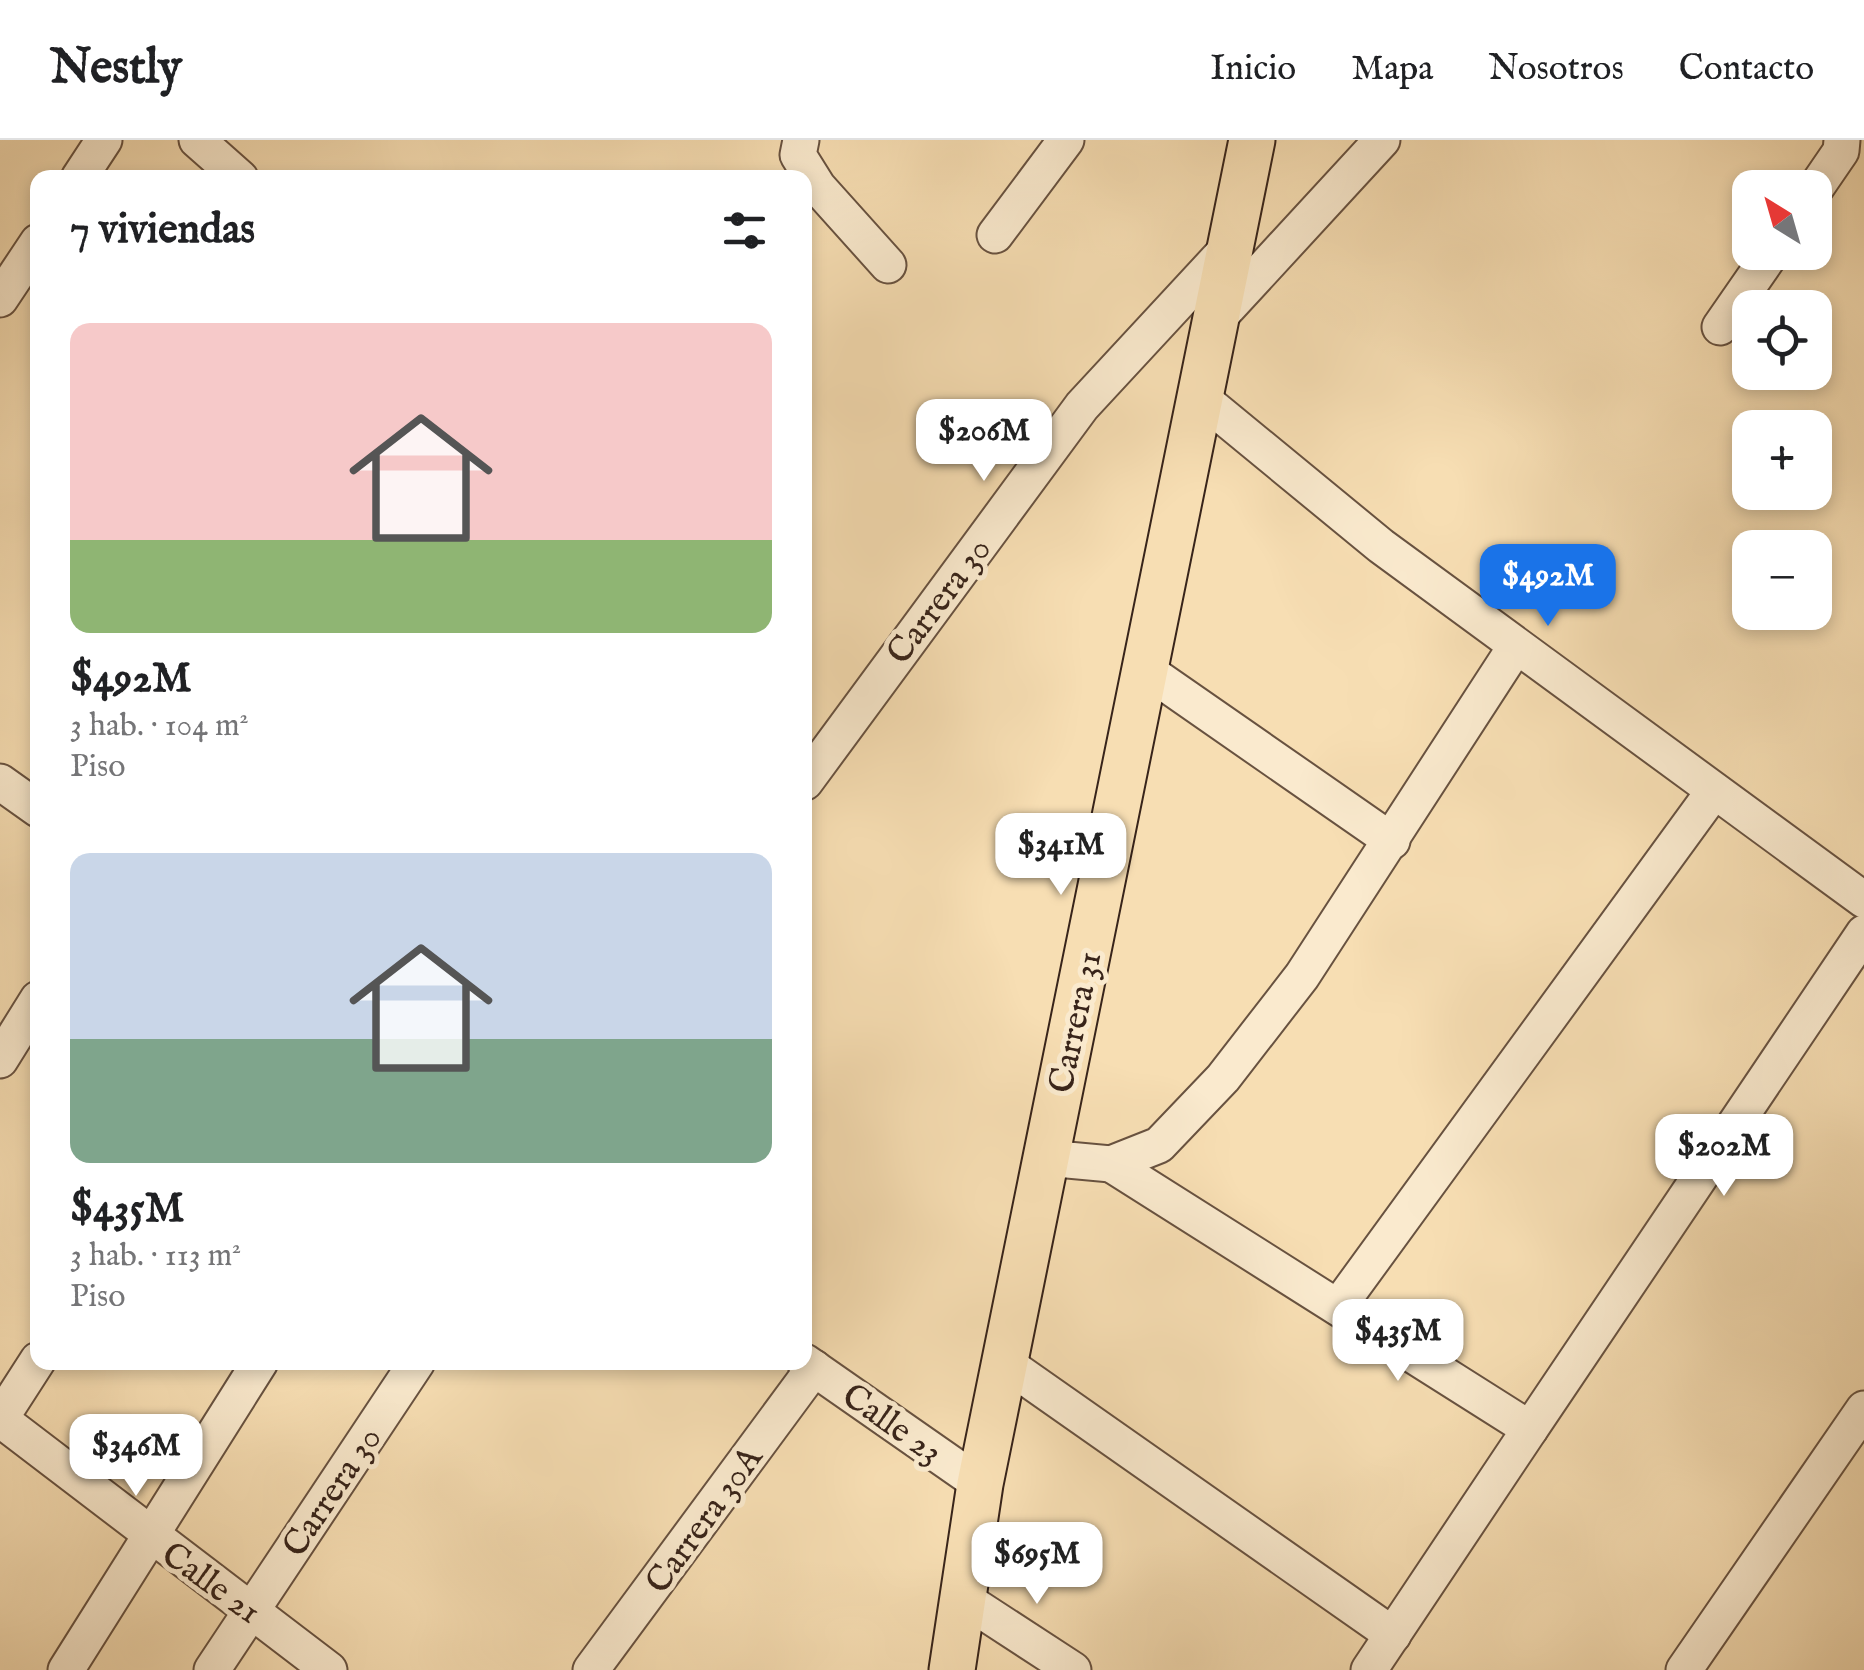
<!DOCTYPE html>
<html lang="es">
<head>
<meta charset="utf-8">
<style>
  body { margin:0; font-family:"IM FELL English",serif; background:#f2f2f2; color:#202124; height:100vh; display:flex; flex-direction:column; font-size:38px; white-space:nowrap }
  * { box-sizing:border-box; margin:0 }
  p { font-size:32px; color:#757577 }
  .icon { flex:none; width:55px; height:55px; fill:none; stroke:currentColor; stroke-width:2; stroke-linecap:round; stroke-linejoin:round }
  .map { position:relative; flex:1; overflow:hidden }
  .sheet { position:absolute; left:30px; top:30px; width:782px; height:1200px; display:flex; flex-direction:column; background:#fff; border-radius:20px; box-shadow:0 5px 15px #0003 }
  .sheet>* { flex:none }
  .needle { width:65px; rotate:323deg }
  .fabs { position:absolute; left:1732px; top:30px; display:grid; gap:20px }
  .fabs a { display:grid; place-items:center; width:100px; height:100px; border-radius:20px; background:#fff; box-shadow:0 5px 15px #0003; font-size:50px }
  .price { position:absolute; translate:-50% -85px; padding:0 22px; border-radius:20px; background:#fff; color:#222; font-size:32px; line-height:65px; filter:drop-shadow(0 2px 5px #0008) }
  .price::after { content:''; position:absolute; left:50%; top:60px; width:30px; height:22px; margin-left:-15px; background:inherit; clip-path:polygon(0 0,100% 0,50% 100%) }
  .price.current { background:#1a73e8; color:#fff }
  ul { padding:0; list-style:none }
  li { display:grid; align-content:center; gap:20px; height:530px; padding:0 40px }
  li span { display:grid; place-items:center; height:310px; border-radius:20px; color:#555 }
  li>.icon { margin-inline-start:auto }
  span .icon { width:180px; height:180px; fill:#fffc; stroke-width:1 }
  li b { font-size:42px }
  h2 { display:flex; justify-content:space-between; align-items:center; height:120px; padding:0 40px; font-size:42px }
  header { display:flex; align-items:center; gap:60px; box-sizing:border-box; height:140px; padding:0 50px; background:#fff; border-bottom:2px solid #e0e0e0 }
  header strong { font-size:48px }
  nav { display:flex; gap:55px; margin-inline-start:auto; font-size:35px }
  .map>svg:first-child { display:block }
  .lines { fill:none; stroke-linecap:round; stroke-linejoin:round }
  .minor-casing { stroke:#685240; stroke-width:39 }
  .major-casing { stroke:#38241a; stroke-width:49 }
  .minor { stroke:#faeace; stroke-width:35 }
  .major { stroke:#f7deb3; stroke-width:45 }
  .labels { text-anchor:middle; stroke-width:10; stroke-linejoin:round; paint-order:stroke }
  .street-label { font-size:35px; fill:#38241a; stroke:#faeace }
</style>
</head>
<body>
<header>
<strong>Nestly</strong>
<nav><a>Inicio</a><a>Mapa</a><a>Nosotros</a><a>Contacto</a></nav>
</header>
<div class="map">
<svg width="1864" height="1530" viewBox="0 0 1864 1530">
  <rect width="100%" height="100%" fill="#f7deb3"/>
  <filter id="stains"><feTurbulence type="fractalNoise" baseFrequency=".002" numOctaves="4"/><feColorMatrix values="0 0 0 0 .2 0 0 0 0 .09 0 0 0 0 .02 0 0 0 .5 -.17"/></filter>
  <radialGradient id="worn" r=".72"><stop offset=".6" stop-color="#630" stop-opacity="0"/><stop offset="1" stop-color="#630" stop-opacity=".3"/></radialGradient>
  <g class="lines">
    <g class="minor-casing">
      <g id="minor">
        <path d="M197 0 240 38"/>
        <path d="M801 0 798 15 818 47 888 125"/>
        <path d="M79 38 104 0"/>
        <path d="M1815 49 1841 11 1842 0"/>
        <path d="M995 95 1066 0"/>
        <path d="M0 159 38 102"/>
        <path d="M1218 178 1382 0"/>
        <path d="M1720 187 1772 112"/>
        <path d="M1201 258 1381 406 1864 760"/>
        <path d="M1146 530 1392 701"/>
        <path d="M0 642 38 669"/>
        <path d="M805 642 1082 266 1233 103"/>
        <path d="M0 920 38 859"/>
        <path d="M1046 1018 1111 1024 1159 1005 1223 938 1302 836 1516 506"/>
        <path d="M1111 1024 1530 1289 1369 1530"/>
        <path d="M1338 1167 1714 651"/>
        <path d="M38 1220 0 1279 329 1530"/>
        <path d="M805 1222 980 1344"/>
        <path d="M1005 1223 1393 1495"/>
        <path d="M1530 1289 1864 793"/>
        <path d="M964 1459 1073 1530"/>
        <path d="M66 1530 260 1222"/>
        <path d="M212 1530 417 1222"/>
        <path d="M591 1530 814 1228"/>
        <path d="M1684 1530 1864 1269"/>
      </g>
    </g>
    <g class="major-casing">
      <path id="major" d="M952 1530 980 1344 1252 0"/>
    </g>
    <use href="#minor" class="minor"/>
    <use href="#major" class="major"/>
  </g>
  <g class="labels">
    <g class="street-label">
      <text transform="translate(938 460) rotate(-53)" y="12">Carrera 30</text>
      <text transform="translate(1074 882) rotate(-78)" y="12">Carrera 31</text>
      <text transform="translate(893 1283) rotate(35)" y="12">Calle 23</text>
      <text transform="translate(331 1351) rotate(-56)" y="12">Carrera 30</text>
      <text transform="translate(703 1379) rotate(-54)" y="12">Carrera 30A</text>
      <text transform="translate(212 1442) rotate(36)" y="12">Calle 21</text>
    </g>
  </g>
  <rect width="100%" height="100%" filter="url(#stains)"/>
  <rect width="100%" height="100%" fill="url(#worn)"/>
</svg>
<div class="fabs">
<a><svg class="needle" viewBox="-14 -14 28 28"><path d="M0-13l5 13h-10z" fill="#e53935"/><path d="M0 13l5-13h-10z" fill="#757577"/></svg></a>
<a><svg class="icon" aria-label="locate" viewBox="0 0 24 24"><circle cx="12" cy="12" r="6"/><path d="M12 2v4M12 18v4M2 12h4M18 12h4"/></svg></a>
<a>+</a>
<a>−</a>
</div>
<b class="price" style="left:984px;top:344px">$206M</b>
<b class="price current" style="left:1548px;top:489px">$492M</b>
<b class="price" style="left:1061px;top:758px">$341M</b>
<b class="price" style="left:1724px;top:1059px">$202M</b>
<b class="price" style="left:1398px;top:1244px">$435M</b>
<b class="price" style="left:136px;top:1359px">$346M</b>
<b class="price" style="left:1037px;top:1467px">$695M</b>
<section class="sheet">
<h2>7 viviendas<svg class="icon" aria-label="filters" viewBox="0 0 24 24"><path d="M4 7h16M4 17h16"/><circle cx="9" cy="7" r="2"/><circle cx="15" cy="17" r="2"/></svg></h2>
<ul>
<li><span style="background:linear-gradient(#f6c9c9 70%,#8fb573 0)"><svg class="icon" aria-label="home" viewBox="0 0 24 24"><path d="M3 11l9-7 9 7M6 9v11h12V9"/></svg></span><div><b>$492M</b><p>3 hab. · 104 m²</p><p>Piso</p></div></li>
<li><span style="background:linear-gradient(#c9d6e8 60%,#7fa58c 0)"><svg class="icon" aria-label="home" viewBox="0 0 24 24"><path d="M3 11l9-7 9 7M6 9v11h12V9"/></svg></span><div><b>$435M</b><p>3 hab. · 113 m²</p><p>Piso</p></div></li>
</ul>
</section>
</div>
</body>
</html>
